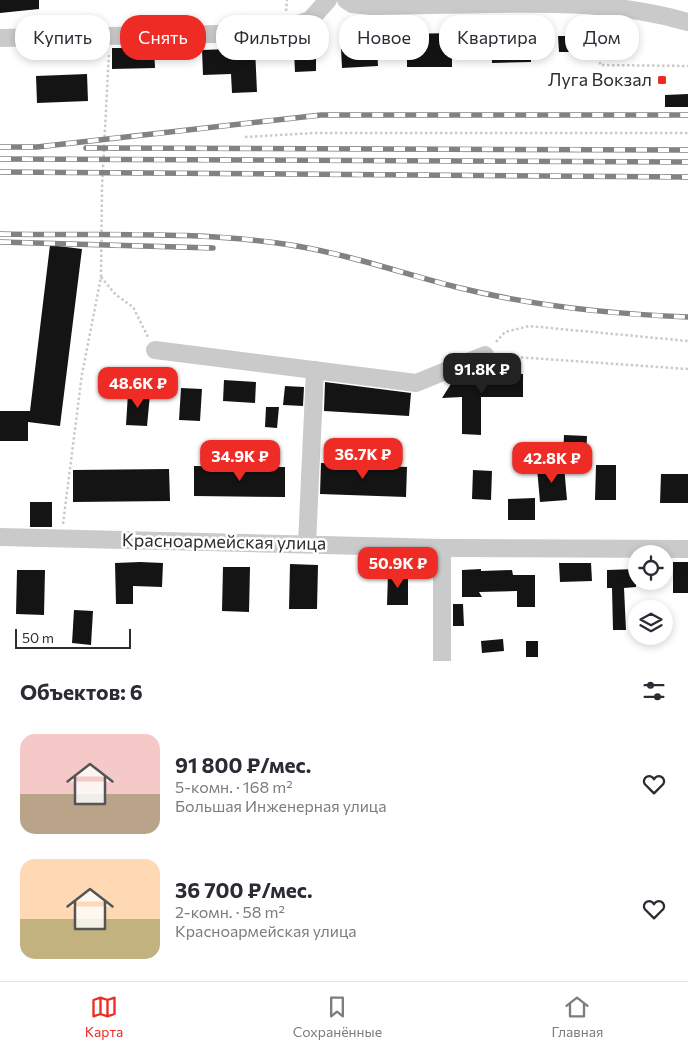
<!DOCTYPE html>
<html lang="ru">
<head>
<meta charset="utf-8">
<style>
  body { margin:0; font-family:Commissioner,sans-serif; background:#f2f2f3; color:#2b2b33; height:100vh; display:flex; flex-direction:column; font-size:19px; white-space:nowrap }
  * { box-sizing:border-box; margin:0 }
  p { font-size:16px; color:#7c7c81 }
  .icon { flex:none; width:28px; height:28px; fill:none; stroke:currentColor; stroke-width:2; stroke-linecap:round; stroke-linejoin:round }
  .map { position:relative; height:661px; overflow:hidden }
  .drawer { display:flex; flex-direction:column; background:#fff; flex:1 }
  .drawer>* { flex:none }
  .banner { position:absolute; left:15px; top:15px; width:659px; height:45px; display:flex; gap:10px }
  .tools { position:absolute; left:628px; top:545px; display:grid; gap:10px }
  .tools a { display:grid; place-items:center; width:45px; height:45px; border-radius:50%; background:#fff; box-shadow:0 2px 8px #0003; font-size:25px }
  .scale { position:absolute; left:15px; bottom:12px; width:116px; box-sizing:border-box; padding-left:5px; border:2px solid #2d2d2d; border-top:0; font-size:14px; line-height:18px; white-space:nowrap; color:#2d2d2d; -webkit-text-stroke:4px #fff; paint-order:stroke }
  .price { position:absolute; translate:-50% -42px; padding:0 11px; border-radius:10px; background:#ee2b25; color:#fff; font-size:16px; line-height:32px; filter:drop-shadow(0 1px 2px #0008) }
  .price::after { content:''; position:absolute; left:50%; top:30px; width:15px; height:11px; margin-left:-8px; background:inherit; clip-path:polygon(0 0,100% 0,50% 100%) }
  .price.on { background:#222; color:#fff }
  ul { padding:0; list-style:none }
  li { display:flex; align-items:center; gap:15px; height:125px; padding:0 20px }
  li span { display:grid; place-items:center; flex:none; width:140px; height:100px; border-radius:15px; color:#555 }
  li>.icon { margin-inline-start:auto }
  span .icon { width:60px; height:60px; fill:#fffc; stroke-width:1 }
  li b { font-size:21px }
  h2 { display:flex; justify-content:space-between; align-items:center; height:60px; padding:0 20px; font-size:21px }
  .tag { padding:0 18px; border-radius:20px; background:#fff; box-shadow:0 2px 8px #0003; font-size:18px; line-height:45px }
  .tag.on { background:#ee2b25; color:#fff }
  .tabs { display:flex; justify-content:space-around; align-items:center; height:70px; border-top:1px solid #e1e1e2; background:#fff; font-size:14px; color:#7c7c81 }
  .tabs a { display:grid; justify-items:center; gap:2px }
  .tabs .on { color:#ee2b25 }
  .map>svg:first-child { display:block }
  .building { fill:#141414 }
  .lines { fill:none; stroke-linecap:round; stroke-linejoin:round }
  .path { stroke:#cacaca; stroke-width:2.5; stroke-dasharray:2.5 2.5; stroke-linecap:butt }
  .minor { stroke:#cacaca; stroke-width:18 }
  .rail-casing { stroke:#828282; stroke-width:5.5 }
  .rail { stroke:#fff; stroke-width:4; stroke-dasharray:11; stroke-linecap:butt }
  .poi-dot { fill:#ee2b25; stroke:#fff; stroke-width:2 }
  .labels { text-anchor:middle; stroke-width:5; stroke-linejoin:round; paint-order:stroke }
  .poi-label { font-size:18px; fill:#2d2d2d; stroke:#fff; text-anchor:end }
  .street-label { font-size:18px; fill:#2d2d2d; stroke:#fff }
</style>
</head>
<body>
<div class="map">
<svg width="688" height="661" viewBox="0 0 688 661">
  <rect width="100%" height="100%" fill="#fff"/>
  <g class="building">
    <path d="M0 0H39V9L0 13Z"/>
    <path d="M452 33V67H407V34Z"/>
    <path d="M491 35H531V62L492 63Z"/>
    <path d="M558 36H587V52H559Z"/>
    <path d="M377 47 378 66 342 68 341 48Z"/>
    <path d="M112 48H154L155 68 112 69Z"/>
    <path d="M255 48 257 92 232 93 231 74 203 75 202 50Z"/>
    <path d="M316 50V71L295 72 294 51Z"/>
    <path d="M87 74 88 101 37 103 36 76Z"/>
    <path d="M688 94V107H665V95Z"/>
    <path d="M50 245 82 249 60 426 28 422V441H0V411H30Z"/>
    <path d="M469 373 523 374V397H481V435L462 434V397L442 398 454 379Z"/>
    <path d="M224 380 256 382 255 403 223 401Z"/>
    <path d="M325 382 411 393 409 416 324 411Z"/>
    <path d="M285 386 304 387 303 406 283 405Z"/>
    <path d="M181 388 202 389 200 421 179 420Z"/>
    <path d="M128 393 150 394 147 426 126 425Z"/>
    <path d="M266 407H279L277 428 265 427Z"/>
    <path d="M564 435 587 436 586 459 563 458Z"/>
    <path d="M321 463 407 467 406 497 320 494Z"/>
    <path d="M596 465H616V500H595Z"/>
    <path d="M194 466 285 467V497L194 496Z"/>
    <path d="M564 466 567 500 540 502 537 468Z"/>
    <path d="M169 469 170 501 73 502V470Z"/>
    <path d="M473 470 492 471 491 500 472 499Z"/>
    <path d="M661 474H688V503H660Z"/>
    <path d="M535 498V520H508V499Z"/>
    <rect x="30" y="502" width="22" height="25"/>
    <path d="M365 557 406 559V560L364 574Z"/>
    <path d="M140 562 163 563 162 587 133 586V604H116L115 563Z"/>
    <rect x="673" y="562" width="15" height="31"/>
    <path d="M559 563H591L592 581 560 582Z"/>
    <path d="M290 564 318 565 317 609H289Z"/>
    <path d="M223 567H250L249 612 222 611Z"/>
    <path d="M481 569V571L512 570 513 575H535V607H517V591L479 592 482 597H462V570Z"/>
    <path d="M636 569V587L624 588 626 630H613L612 588H607V570Z"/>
    <path d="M17 570H45L44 615 16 614Z"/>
    <path d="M408 573V605H387L388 574Z"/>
    <path d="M453 604H463L464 626H453Z"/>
    <path d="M74 610 93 611 91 645 72 643Z"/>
    <path d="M503 639 504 651 482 653 481 641Z"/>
    <rect x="526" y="641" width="12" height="16"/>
  </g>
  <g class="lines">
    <g class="path">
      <path d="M286 11 287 0"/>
      <path d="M601 22 600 65 688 66"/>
      <path d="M245 137 314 133H688"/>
      <path d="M101 277 116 295 133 307 148 337"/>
      <path d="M496 342 505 332 529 326 688 341"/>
      <path d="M501 356 688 369"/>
      <path d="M63 524 82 374 101 277 102 188 109 52"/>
    </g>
    <g class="minor">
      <path d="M346 0 352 4 372 6C413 5 454 5 494 4 562 3 622 3 688 22"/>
      <path d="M0 38 270 33 310 20 328 0"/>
      <path d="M155 350 416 383 485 355"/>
      <path d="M0 537 442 548 688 549"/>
      <path d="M307 544 315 370"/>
      <path d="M442 548V661"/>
    </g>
    <g class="rail-casing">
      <g id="rail">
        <path d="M0 147H37L321 115H688"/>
        <path d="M86 148 688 150"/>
        <path d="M0 159 688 162"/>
        <path d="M0 172 688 177"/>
        <path d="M0 234C97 236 195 230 291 245 347 254 401 273 456 287 532 306 610 314 688 317"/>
        <path d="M0 242 213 248"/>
      </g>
    </g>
    <use href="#rail" class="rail"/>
  </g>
  <rect class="poi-dot" x="657" y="75" width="10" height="10" rx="2.5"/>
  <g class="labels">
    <g class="poi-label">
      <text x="652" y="86">Луга Вокзал</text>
    </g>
    <g class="street-label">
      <text transform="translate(224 542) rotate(1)" y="6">Красноармейская улица</text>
    </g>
  </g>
</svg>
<div class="tools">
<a><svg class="icon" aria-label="locate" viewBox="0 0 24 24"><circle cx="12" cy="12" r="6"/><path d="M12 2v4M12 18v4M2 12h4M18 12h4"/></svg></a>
<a><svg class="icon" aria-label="layers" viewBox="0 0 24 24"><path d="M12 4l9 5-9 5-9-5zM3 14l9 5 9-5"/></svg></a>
</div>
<div class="scale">50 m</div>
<b class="price on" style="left:482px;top:395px">91.8K ₽</b>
<b class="price" style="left:138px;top:409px">48.6K ₽</b>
<b class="price" style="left:363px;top:480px">36.7K ₽</b>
<b class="price" style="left:240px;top:482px">34.9K ₽</b>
<b class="price" style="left:552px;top:484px">42.8K ₽</b>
<b class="price" style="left:398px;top:589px">50.9K ₽</b>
<div class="banner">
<a class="tag">Купить</a>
<a class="tag on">Снять</a>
<a class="tag">Фильтры</a>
<a class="tag">Новое</a>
<a class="tag">Квартира</a>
<a class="tag">Дом</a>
</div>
</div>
<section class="drawer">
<h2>Объектов: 6<svg class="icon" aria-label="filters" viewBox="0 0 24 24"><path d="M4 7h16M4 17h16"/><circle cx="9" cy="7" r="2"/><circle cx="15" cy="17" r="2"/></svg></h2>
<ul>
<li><span style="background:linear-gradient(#f6c9c9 60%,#b9a48a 0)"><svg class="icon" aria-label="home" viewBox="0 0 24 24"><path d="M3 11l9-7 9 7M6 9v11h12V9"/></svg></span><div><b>91 800 ₽/мес.</b><p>5-комн. · 168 m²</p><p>Большая Инженерная улица</p></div><svg class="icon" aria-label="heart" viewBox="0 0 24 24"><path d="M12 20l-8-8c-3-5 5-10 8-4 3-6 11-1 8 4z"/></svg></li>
<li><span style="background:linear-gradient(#ffd9b3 60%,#c2b280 0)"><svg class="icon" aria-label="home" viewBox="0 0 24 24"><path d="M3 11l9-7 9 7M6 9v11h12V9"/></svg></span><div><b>36 700 ₽/мес.</b><p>2-комн. · 58 m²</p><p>Красноармейская улица</p></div><svg class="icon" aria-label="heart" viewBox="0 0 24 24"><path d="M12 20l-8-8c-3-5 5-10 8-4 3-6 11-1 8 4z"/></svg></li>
</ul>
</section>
<nav class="tabs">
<a class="on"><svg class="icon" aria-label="map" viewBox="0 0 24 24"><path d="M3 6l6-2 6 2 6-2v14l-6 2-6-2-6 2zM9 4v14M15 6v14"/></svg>Карта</a>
<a><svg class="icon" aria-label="saved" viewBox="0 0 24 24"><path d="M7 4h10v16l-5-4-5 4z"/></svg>Сохранённые</a>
<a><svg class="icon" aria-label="home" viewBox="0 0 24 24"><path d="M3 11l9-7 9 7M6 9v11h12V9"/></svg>Главная</a>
</nav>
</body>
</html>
